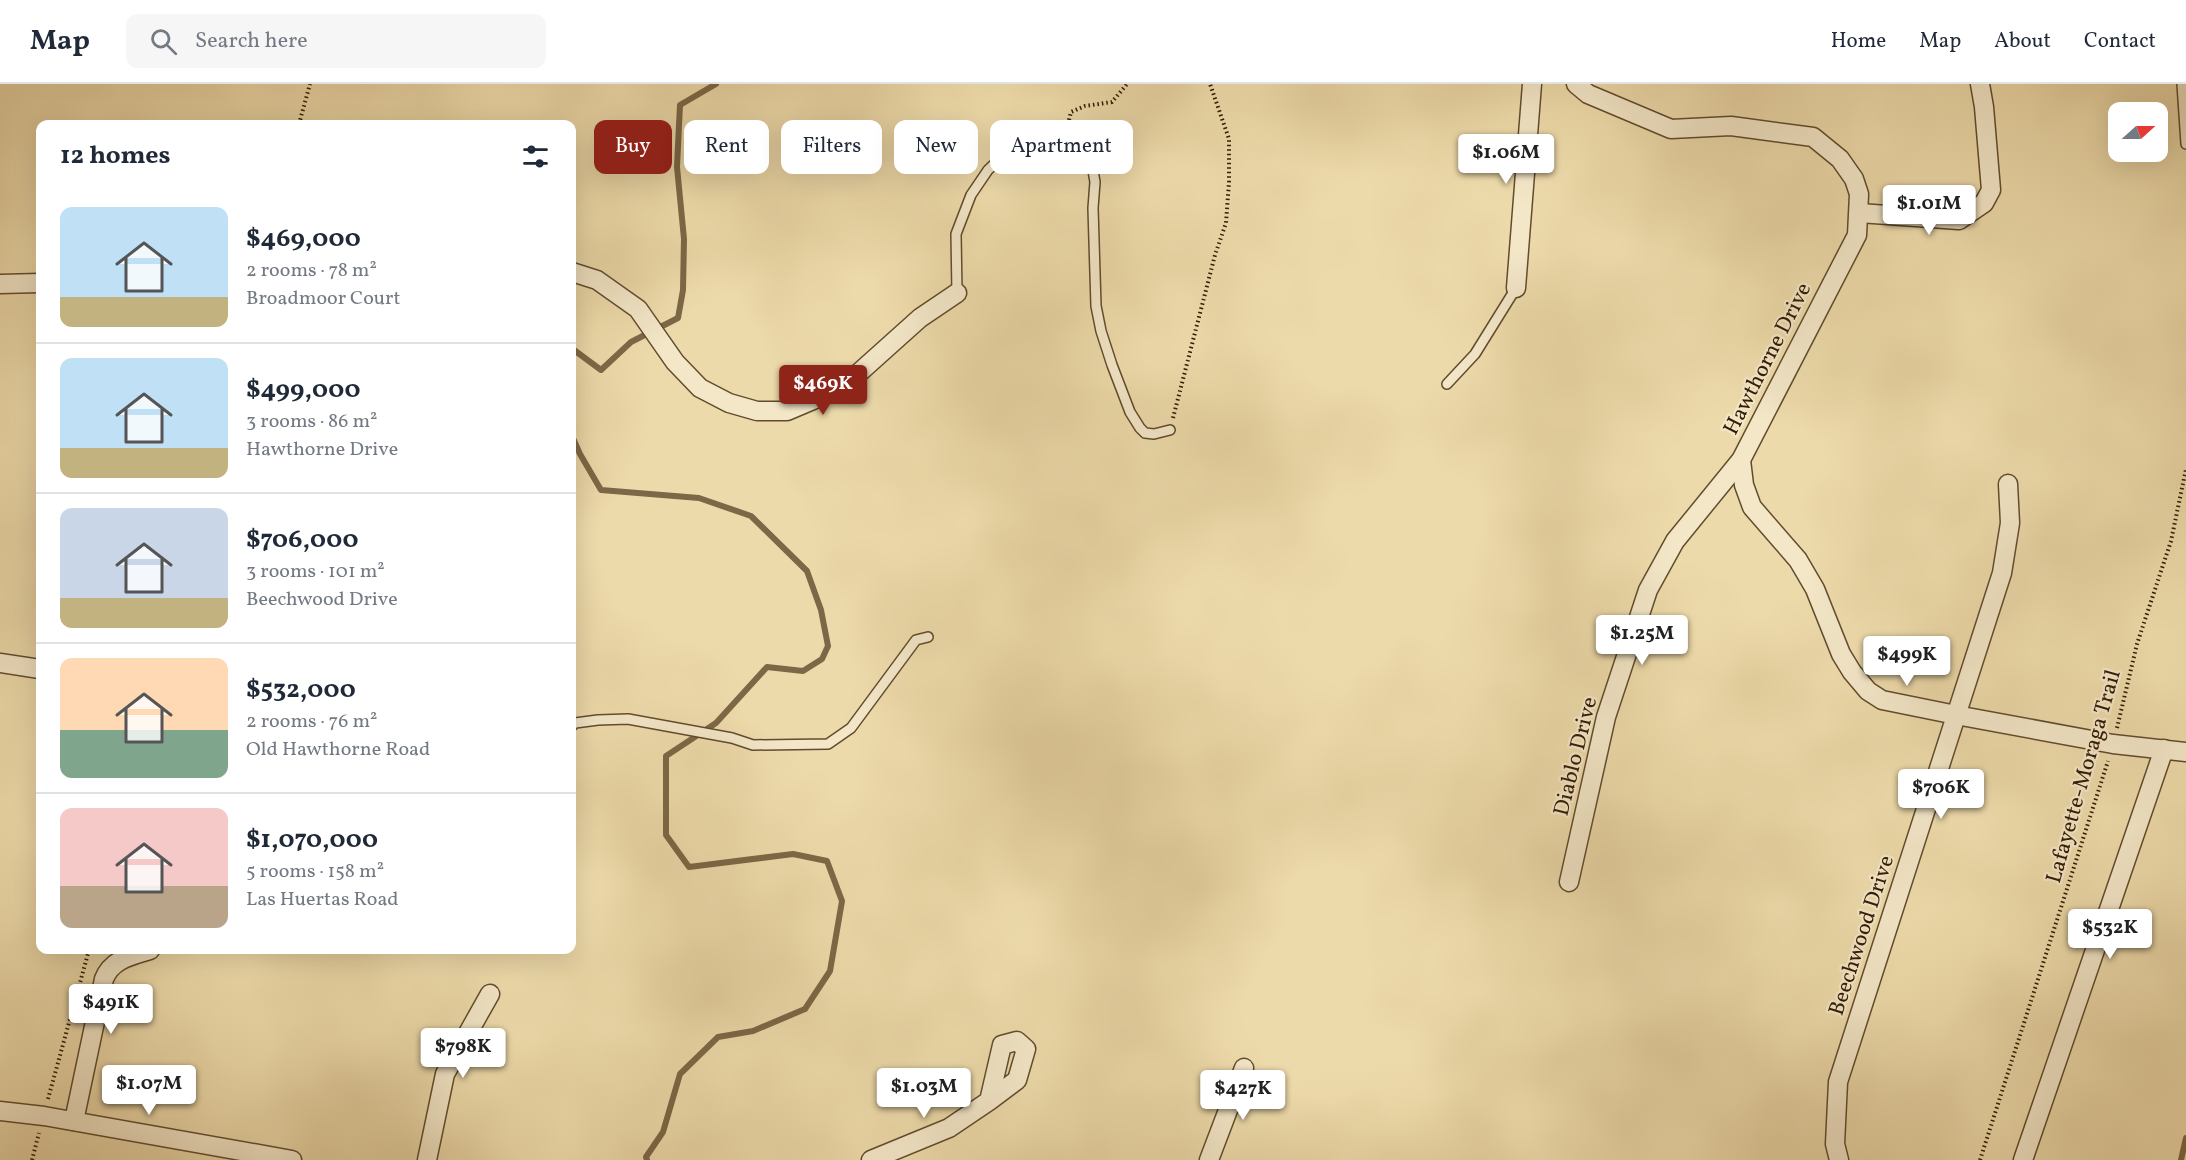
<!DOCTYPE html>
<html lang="en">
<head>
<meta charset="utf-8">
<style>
  body { margin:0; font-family:Vollkorn,serif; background:#f6f6f7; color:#1f2937; height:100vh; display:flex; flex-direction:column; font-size:22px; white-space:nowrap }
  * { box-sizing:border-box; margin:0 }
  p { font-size:20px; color:#747a83 }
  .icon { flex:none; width:33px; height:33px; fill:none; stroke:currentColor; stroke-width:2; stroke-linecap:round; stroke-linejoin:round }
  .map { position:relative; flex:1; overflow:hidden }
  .side { position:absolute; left:36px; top:36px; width:540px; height:834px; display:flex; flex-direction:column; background:#fff; border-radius:12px; box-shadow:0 6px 24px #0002 }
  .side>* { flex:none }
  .top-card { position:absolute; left:594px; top:36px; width:570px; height:54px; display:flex; gap:12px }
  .needle { width:39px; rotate:69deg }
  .controls { position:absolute; left:2108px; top:18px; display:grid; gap:12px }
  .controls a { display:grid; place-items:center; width:60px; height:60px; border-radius:12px; background:#fff; box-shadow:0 6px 24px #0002; font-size:30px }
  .price { position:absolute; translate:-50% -51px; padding:0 14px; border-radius:6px; background:#fff; color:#222; font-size:20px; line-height:39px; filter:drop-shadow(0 2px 3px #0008) }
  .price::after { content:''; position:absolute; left:50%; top:36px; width:18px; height:14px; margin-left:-9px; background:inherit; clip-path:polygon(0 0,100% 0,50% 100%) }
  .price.on { background:#8f2418; color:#fff }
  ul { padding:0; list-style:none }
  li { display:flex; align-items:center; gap:18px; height:150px; padding:0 24px }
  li+li { border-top:2px solid #e0e1e3 }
  li span { display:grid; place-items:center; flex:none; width:168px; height:120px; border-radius:12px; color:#555 }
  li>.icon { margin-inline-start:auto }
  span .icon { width:72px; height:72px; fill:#fffc; stroke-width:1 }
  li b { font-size:26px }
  h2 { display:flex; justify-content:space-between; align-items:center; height:72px; padding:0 24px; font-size:26px }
  .tag { padding:0 21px; border-radius:12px; background:#fff; box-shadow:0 6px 24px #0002; font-size:21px; line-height:54px }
  .tag.on { background:#8f2418; color:#fff }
  header { display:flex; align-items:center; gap:36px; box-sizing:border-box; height:84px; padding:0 30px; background:#fff; border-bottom:2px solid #e0e1e3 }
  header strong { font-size:28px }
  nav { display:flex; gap:33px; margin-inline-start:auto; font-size:21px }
  .search { width:420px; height:54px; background:#f6f6f7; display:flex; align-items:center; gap:15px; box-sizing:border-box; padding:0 21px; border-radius:12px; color:#747a83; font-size:22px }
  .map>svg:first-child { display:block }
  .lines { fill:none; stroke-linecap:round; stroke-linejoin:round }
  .stream { stroke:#7c6746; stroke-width:6 }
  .service-casing { stroke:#614c2e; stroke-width:12 }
  .minor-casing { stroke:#614c2e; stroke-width:21 }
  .path { stroke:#321c04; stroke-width:4; stroke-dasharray:1.5 3; stroke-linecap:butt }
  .service { stroke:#f3e7c8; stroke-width:9 }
  .minor { stroke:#f3e7c8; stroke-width:18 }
  .labels { text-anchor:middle; stroke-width:4.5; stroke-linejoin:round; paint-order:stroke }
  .street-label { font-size:22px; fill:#321c04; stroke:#f3e7c8 }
</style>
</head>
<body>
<header>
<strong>Map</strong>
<div class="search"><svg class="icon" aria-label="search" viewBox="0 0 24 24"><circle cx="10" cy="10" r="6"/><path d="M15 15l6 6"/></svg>Search here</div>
<nav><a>Home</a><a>Map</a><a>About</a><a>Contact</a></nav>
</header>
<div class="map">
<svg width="2186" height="1076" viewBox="0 0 2186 1076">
  <rect width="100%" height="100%" fill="#eddaaa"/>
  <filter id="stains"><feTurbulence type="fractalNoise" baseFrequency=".00333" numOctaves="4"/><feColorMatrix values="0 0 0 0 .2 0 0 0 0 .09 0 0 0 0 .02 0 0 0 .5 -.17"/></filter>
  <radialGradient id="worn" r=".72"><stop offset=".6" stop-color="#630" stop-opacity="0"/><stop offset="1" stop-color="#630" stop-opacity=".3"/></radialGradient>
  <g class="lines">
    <g class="stream">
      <path d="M572 267 574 266 601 286 631 258 678 234 683 206 684 155 677 83 680 21 716 0"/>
      <path d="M572 352 580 370 601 406 699 414 751 432 807 487 821 526 828 562 822 575 803 587 767 583 716 639 666 672V751L689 783 793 770 827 777 842 817 830 887 805 925 753 947 718 953 680 990 663 1048 646 1073 647 1076"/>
      <path d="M2181 1076 2186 1054"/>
    </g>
    <g class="service-casing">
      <g id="service">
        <path d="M2182 0 2186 60"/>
        <path d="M957 209 956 150 971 111 988 86 1013 62 1035 51 1056 46 1077 52 1090 69 1095 98 1093 124 1096 222 1101 247 1112 281 1130 328 1140 344 1145 349 1154 350 1170 346"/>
        <path d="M1447 300 1475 270 1516 204"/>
        <path d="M572 642 575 639 598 636 628 635 732 654 753 661 828 660 851 644 916 556 928 553"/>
      </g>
    </g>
    <g class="minor-casing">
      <g id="minor">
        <path d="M1859 129 1959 136 1984 119 1991 106 1984 23 1980 0"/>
        <path d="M572 188 597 196 638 225 675 278 700 304 729 319 757 327H787L813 316 852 295 920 234 957 209"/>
        <path d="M0 200 40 199"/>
        <path d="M1516 204 1532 0"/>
        <path d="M1741 376 1744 401 1752 423 1798 476 1815 505 1841 570 1852 588 1868 607 1882 616 1956 631 2113 660 2186 668"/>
        <path d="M0 579 40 585"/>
        <path d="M1569 798 1606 633 1648 506 1675 457 1741 376 1857 151 1859 110 1854 95 1840 75 1813 53 1731 42 1671 45 1588 10 1576 0"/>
        <path d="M0 1027 44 1032 292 1076"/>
        <path d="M74 1037 104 895C112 875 131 872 150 866"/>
        <path d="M427 1076 445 990 490 910"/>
        <path d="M871 1076 949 1044 989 1017 1017 996 1026 965 1017 957 1002 961 989 1017"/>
        <path d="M1209 1076 1244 984"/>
        <path d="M1839 1076 1835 1060 1838 998 2002 489 2010 439 2008 400"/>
        <path d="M2023 1076 2164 665"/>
      </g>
    </g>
    <g class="path">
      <path d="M1069 36 1071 28 1085 22 1112 18 1127 0"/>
      <path d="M299 40 310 0"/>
      <path d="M1173 334 1215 171 1226 139 1229 98V55L1210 0"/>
      <path d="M2117 644 2137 560 2171 457 2186 385"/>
      <path d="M48 1015 89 866"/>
      <path d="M32 1076 39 1049"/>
      <path d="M1980 1076 2108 677"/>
    </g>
    <use href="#service" class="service"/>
    <use href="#minor" class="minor"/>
  </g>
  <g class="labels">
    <g class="street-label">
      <text transform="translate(1766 274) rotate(-63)" y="8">Hawthorne Drive</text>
      <text transform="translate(1574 672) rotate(-76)" y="8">Diablo Drive</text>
      <text transform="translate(2082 692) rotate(-74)" y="8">Lafayette-Moraga Trail</text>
      <text transform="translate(1860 851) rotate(-72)" y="8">Beechwood Drive</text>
    </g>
  </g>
  <rect width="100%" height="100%" filter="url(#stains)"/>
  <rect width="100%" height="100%" fill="url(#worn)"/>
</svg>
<div class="controls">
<a><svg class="needle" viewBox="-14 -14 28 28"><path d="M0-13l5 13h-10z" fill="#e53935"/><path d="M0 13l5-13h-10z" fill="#747a83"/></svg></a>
</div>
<b class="price" style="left:1506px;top:101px">$1.06M</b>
<b class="price" style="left:1929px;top:152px">$1.01M</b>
<b class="price on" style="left:823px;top:332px">$469K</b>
<b class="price" style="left:1642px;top:582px">$1.25M</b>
<b class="price" style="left:1907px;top:603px">$499K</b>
<b class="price" style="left:1941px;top:736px">$706K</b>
<b class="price" style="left:2110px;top:876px">$532K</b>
<b class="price" style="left:111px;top:951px">$491K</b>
<b class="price" style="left:463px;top:995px">$798K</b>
<b class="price" style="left:149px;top:1032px">$1.07M</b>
<b class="price" style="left:924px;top:1035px">$1.03M</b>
<b class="price" style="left:1243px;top:1037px">$427K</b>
<div class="top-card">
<a class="tag on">Buy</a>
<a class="tag">Rent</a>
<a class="tag">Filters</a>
<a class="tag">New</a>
<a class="tag">Apartment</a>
</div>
<section class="side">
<h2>12 homes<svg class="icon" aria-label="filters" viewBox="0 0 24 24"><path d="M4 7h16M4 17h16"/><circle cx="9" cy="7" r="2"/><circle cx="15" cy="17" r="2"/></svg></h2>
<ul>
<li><span style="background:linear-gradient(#bfe0f5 75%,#c2b280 0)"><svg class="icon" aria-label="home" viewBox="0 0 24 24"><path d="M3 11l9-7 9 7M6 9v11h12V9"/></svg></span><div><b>$469,000</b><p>2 rooms · 78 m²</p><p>Broadmoor Court</p></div></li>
<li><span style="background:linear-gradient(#bfe0f5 75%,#c2b280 0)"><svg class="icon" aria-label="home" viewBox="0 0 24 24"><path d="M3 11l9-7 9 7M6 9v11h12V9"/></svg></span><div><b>$499,000</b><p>3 rooms · 86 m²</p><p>Hawthorne Drive</p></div></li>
<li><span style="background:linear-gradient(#c9d6e8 75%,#c2b280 0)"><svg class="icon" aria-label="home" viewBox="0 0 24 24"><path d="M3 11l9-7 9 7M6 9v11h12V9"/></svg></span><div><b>$706,000</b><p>3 rooms · 101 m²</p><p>Beechwood Drive</p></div></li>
<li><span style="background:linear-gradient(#ffd9b3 60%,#7fa58c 0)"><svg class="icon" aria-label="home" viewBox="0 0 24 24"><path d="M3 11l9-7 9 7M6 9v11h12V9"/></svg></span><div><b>$532,000</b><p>2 rooms · 76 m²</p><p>Old Hawthorne Road</p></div></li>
<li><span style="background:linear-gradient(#f6c9c9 65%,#b9a48a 0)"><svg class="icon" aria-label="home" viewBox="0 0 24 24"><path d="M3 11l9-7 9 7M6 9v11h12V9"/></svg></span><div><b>$1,070,000</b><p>5 rooms · 158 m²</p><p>Las Huertas Road</p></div></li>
</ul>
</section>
</div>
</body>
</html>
